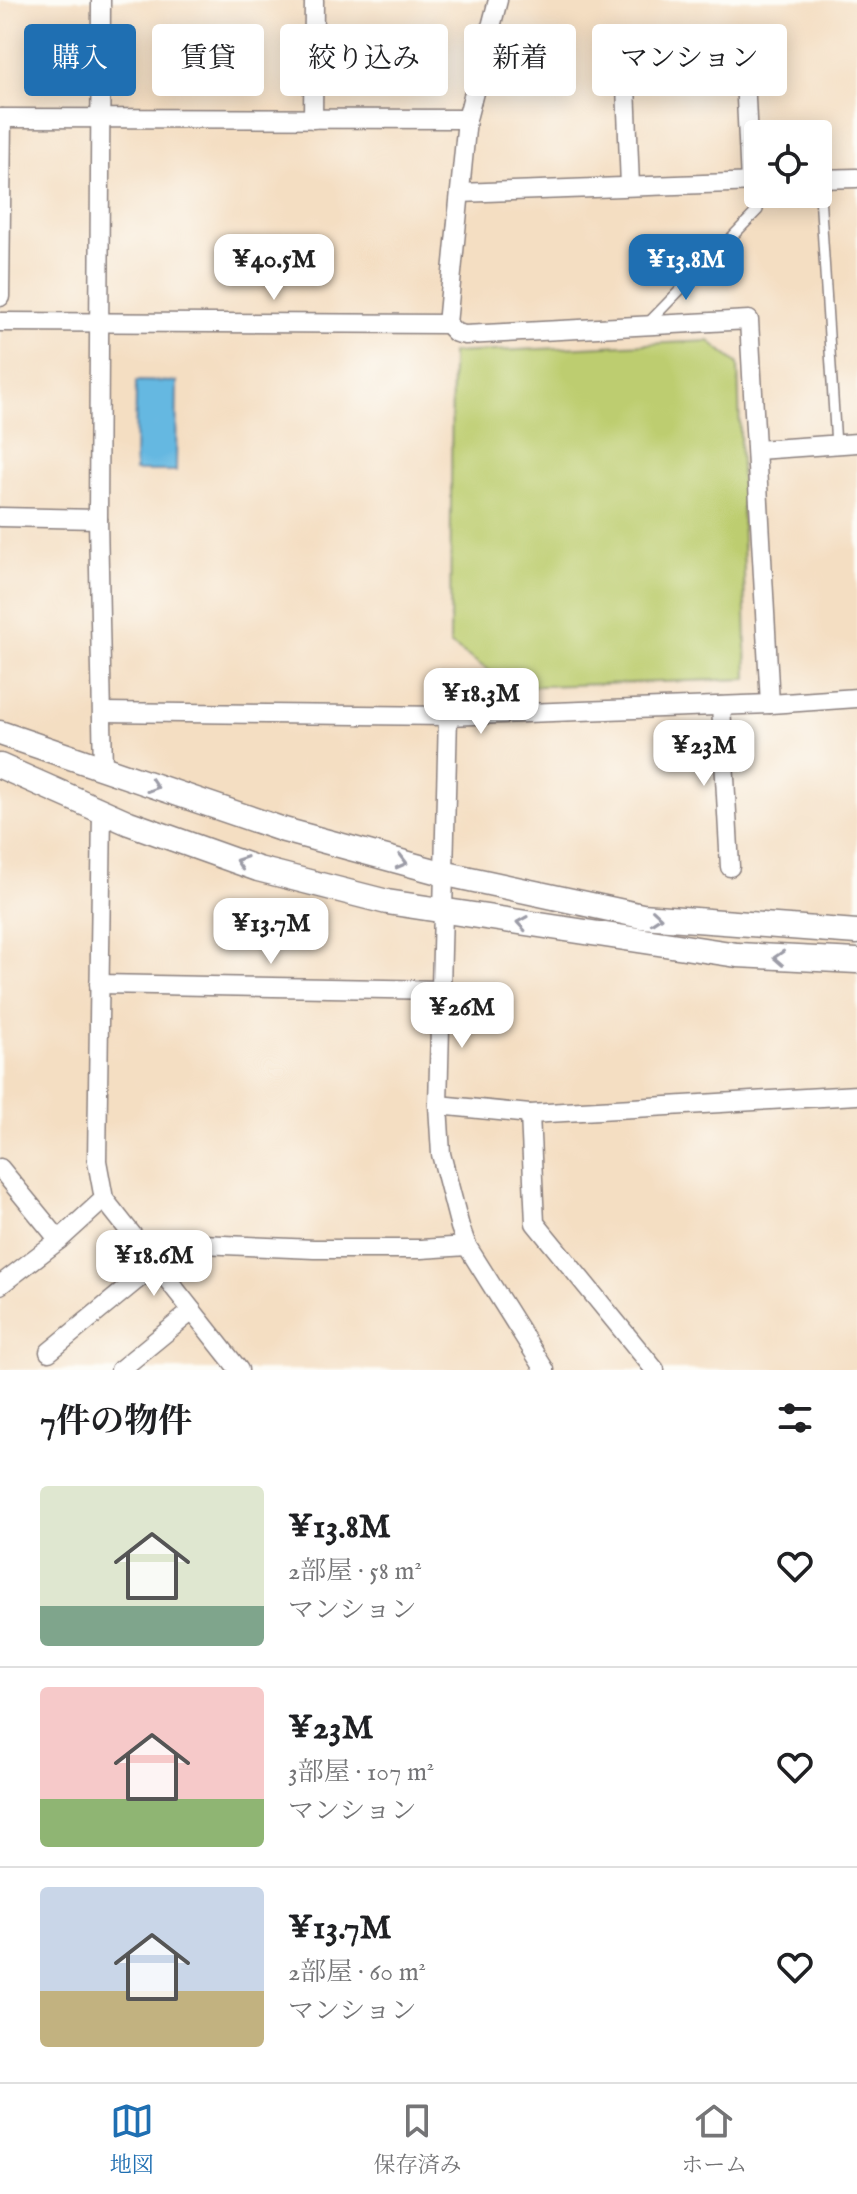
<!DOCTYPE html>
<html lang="ja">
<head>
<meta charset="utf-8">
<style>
  body { margin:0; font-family:"IM FELL English","Noto Serif JP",serif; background:#f2f2f2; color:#202124; height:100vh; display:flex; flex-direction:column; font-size:30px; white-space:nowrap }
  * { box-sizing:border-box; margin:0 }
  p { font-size:26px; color:#757577 }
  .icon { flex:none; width:44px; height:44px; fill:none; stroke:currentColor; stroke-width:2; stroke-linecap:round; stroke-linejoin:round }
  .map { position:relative; height:1370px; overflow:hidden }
  .details { display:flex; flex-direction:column; background:#fff; flex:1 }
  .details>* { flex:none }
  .hud { position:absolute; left:24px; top:24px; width:810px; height:72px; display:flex; gap:16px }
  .tools { position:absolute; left:744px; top:120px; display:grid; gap:16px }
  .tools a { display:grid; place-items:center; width:88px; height:88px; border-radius:8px; background:#fff; box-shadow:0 4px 20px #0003; font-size:40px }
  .price { position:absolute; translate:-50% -68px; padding:0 18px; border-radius:16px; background:#fff; color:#222; font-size:26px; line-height:52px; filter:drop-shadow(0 2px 4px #0008) }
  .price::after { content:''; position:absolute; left:50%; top:48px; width:24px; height:18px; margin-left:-12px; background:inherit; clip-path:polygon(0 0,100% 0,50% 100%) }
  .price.active { background:#1f6fb2; color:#fff }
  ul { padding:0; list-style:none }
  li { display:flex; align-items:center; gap:24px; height:200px; padding:0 40px }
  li+li { border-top:2px solid #e0e0e0 }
  li span { display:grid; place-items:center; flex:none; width:224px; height:160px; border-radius:8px; color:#555 }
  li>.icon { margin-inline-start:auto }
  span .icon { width:96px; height:96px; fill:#fffc; stroke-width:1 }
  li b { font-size:34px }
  h2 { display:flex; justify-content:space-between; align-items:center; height:96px; padding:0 40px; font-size:34px }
  .tag { padding:0 28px; border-radius:8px; background:#fff; box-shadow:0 4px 20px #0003; font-size:28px; line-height:72px }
  .tag.active { background:#1f6fb2; color:#fff }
  .tabs { display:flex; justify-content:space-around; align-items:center; height:112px; border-top:2px solid #e0e0e0; background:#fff; font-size:22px; color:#757577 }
  .tabs a { display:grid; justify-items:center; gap:4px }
  .tabs .active { color:#1f6fb2 }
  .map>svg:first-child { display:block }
  .green { fill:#bdcd6f; stroke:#707855; stroke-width:2 }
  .water { fill:#65b8e1; stroke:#446d8e; stroke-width:2 }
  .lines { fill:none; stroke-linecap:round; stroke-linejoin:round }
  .service-casing { stroke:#8b807e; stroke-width:12 }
  .minor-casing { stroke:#8b807e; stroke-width:21 }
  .tertiary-casing { stroke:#8b807e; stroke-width:27 }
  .service { stroke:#fff; stroke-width:9 }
  .minor { stroke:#fff; stroke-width:18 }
  .tertiary { stroke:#fff; stroke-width:24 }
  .oneway { stroke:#9c9ca7 }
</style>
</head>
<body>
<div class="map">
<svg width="857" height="1370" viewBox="0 0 857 1370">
  <rect width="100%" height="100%" fill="#fdfcf7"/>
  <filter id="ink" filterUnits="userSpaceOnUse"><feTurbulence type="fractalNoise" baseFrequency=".0125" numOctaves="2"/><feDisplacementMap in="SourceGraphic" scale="16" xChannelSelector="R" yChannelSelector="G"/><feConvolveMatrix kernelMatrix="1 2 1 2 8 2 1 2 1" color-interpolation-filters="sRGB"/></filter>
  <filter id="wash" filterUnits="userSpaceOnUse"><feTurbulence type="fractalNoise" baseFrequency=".006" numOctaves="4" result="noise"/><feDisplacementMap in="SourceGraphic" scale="32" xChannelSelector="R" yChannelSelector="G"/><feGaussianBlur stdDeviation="1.8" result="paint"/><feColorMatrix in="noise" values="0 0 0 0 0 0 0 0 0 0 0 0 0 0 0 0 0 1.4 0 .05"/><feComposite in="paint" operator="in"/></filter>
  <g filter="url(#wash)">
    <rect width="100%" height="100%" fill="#f4dec2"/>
    <path class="green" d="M709 341 738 364 747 679 513 687 450 644 452 353Z"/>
    <path class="water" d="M136 381 177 382 176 471H135Z"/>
  </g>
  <g filter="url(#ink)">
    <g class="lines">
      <g class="service-casing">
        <g id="service">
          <path d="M819 179 836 445"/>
          <path d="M649 322 758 210 757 182"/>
        </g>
      </g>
      <g class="minor-casing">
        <g id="minor">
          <path d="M101 0 98 519 103 770"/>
          <path d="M743 36 750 182"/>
          <path d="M625 61 630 186"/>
          <path d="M0 118 467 119"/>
          <path d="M313 119 314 0"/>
          <path d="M818 179 857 178"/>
          <path d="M460 193 758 182"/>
          <path d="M0 297 2 118"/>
          <path d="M0 322 447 324 456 333 465 335 749 320 770 704"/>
          <path d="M447 324 467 119 498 0"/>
          <path d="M757 450 857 443"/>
          <path d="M0 517 98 519"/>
          <path d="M721 706 730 867"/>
          <path d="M103 712 448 716 770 704 857 698"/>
          <path d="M448 716 438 1105 441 1154 460 1227 467 1246 545 1370"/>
          <path d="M99 984 442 990"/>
          <path d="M438 1105 530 1114 857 1095"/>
          <path d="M530 1114 535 1223 655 1370"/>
          <path d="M0 1168 59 1240"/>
          <path d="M104 1199 239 1370"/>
          <path d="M145 1253 155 1247 178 1243 314 1249H421L467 1246"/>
          <path d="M0 1285 59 1240 104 1199 97 1161 102 811"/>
          <path d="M49 1352 155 1265"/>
          <path d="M120 1370 192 1311"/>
        </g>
      </g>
      <g class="tertiary-casing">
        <g id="tertiary">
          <path d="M0 733 284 830 442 873 642 916 857 932"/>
          <path d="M0 766 129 823 258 869 387 902 737 955 857 961"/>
        </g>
      </g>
      <use href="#service" class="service"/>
      <use href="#minor" class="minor"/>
      <use href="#tertiary" class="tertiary"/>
    </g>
    <defs><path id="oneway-chevron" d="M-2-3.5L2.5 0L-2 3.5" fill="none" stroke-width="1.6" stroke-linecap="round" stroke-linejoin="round" transform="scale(2)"/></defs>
    <g class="oneway">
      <use href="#oneway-chevron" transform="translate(153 786) rotate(18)"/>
      <use href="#oneway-chevron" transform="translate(241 862) rotate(-161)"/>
      <use href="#oneway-chevron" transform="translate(402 862) rotate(15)"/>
      <use href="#oneway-chevron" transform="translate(656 917) rotate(5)"/>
      <use href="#oneway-chevron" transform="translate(522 923) rotate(-171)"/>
      <use href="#oneway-chevron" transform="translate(779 958) rotate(-177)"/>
    </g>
  </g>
</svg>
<div class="tools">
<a><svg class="icon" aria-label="locate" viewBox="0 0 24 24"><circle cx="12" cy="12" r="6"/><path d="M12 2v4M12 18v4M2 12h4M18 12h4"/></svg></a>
</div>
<b class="price" style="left:274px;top:302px">¥40.5M</b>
<b class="price active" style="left:686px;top:302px">¥13.8M</b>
<b class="price" style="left:481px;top:736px">¥18.3M</b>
<b class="price" style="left:704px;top:788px">¥23M</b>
<b class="price" style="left:271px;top:966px">¥13.7M</b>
<b class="price" style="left:462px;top:1050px">¥26M</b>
<b class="price" style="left:154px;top:1298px">¥18.6M</b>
<div class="hud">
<a class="tag active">購入</a>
<a class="tag">賃貸</a>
<a class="tag">絞り込み</a>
<a class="tag">新着</a>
<a class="tag">マンション</a>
</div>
</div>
<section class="details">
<h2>7件の物件<svg class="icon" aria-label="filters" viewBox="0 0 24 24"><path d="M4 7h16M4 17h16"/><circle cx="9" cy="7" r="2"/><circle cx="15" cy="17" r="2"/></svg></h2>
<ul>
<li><span style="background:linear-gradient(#dfe7d0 75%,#7fa58c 0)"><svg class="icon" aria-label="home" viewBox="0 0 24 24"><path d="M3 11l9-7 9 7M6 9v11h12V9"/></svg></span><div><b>¥13.8M</b><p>2部屋 · 58 m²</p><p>マンション</p></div><svg class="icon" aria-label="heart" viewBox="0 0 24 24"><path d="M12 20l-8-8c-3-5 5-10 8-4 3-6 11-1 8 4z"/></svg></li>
<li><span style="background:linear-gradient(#f6c9c9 70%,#8fb573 0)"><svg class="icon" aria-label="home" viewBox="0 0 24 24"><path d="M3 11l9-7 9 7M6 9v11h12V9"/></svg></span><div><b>¥23M</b><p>3部屋 · 107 m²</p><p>マンション</p></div><svg class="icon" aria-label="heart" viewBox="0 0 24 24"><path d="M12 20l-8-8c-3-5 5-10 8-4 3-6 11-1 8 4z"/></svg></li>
<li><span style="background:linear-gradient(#c9d6e8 65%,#c2b280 0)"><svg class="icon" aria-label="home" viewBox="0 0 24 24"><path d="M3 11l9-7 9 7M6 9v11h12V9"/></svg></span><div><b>¥13.7M</b><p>2部屋 · 60 m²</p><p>マンション</p></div><svg class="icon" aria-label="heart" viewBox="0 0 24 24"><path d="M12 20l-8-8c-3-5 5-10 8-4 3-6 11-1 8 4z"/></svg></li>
</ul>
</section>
<nav class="tabs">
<a class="active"><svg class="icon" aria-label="map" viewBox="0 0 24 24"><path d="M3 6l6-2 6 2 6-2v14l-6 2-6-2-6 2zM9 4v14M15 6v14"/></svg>地図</a>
<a><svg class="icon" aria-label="saved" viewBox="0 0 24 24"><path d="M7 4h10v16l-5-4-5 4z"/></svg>保存済み</a>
<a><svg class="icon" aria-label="home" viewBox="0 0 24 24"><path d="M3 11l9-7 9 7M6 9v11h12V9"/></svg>ホーム</a>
</nav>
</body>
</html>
